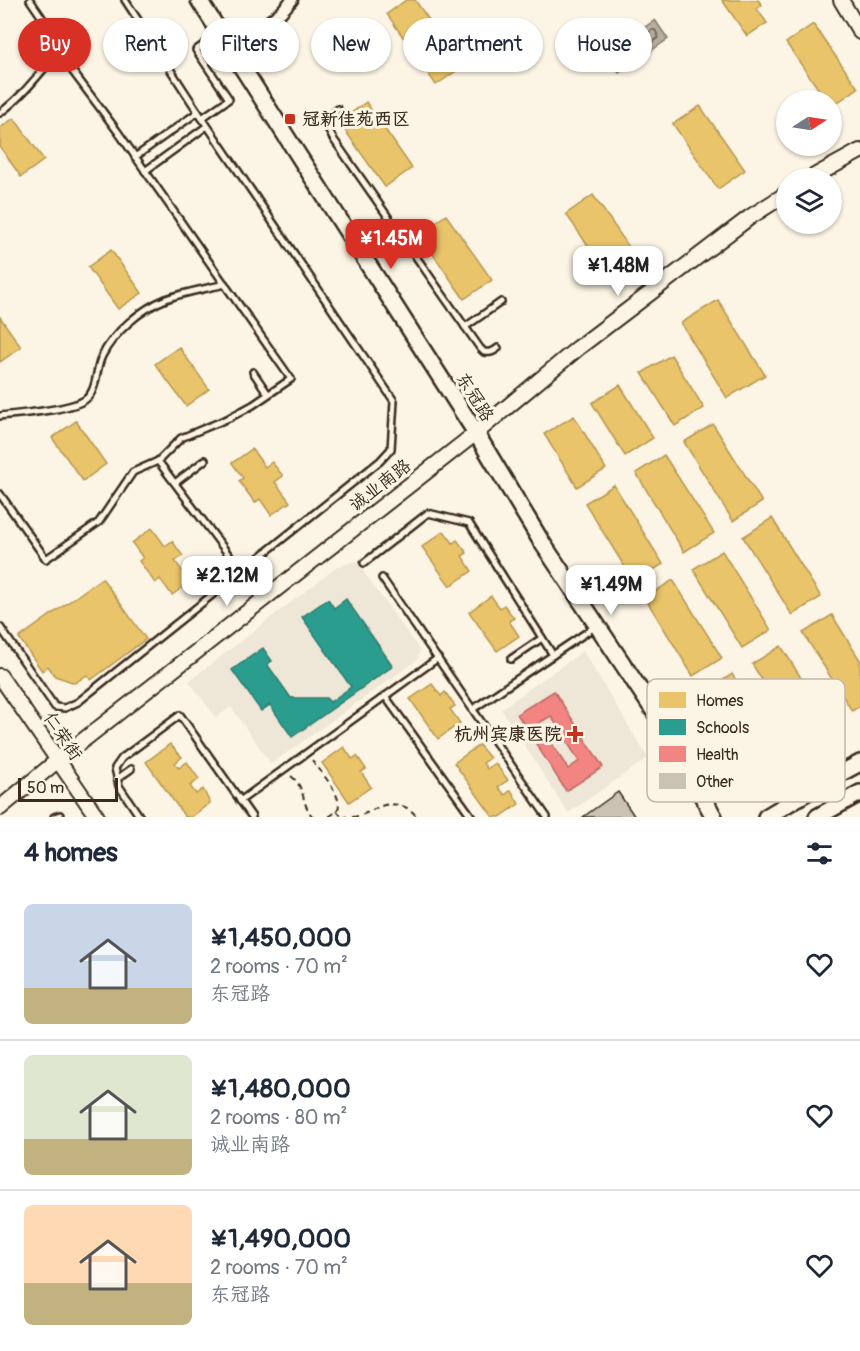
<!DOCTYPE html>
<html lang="en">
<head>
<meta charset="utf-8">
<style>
  body { margin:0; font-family:Pangolin,"LXGW WenKai TC",sans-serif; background:#f6f6f7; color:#1f2937; height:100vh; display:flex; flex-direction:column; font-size:22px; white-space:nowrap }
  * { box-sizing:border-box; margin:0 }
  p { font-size:20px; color:#747a83 }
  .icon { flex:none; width:33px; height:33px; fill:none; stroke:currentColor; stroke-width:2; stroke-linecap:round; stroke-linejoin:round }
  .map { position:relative; height:817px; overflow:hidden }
  .sheet { display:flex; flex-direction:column; background:#fff; flex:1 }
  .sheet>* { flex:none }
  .banner { position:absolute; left:18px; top:18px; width:825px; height:54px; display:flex; gap:12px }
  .needle { width:39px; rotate:78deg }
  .buttons { position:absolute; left:776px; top:90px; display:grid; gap:12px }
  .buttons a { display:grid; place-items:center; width:66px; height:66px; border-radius:50%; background:#fff; box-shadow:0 2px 4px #0004; font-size:30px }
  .scale { position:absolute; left:18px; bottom:15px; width:100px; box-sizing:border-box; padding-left:6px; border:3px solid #3b2a1e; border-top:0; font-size:16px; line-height:21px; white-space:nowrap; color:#3b2a1e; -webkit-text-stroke:4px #fcf5e5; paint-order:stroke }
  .price { position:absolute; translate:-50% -51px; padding:0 14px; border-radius:12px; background:#fff; color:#222; font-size:20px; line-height:39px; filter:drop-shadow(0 2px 3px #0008) }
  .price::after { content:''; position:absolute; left:50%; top:36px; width:18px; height:14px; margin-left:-9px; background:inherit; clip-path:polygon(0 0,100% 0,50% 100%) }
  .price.current { background:#d93025; color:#fff }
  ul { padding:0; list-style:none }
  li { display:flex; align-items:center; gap:18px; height:150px; padding:0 24px }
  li+li { border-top:2px solid #e0e1e3 }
  li span { display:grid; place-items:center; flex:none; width:168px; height:120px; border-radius:9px; color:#555 }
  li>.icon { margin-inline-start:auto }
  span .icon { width:72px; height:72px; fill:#fffc; stroke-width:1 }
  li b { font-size:26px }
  h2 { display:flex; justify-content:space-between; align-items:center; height:72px; padding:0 24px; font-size:26px }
  .pill { padding:0 21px; border-radius:27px; background:#fff; box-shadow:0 2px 4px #0004; font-size:21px; line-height:54px }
  .pill.current { background:#d93025; color:#fff }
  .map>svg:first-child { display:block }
  .built { fill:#eee6d6 }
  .water { fill:#b7ad9e; stroke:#85796b; stroke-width:1.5 }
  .homes { fill:#e9c46a; stroke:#b59653; stroke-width:1.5 }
  .schools { fill:#2a9d8f; stroke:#2f7a6d; stroke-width:1.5 }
  .health { fill:#f28482; stroke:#bb6964; stroke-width:1.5; fill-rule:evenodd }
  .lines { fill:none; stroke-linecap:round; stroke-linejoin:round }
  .shore { stroke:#6d5e51; stroke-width:1.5 }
  .building { fill:#ccc2b3; stroke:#3b2a1e; stroke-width:1.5 }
  .service-casing { stroke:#3b2a1e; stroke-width:10 }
  .minor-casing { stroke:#3b2a1e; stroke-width:15 }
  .tertiary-casing { stroke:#3b2a1e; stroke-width:18 }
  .secondary-casing { stroke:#3b2a1e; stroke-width:20 }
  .path { stroke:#3b2a1e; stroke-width:2; stroke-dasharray:6 4.5; stroke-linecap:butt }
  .service { stroke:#fcf5e5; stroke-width:5 }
  .minor { stroke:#fcf5e5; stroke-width:10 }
  .tertiary { stroke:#fcf5e5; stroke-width:14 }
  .secondary { stroke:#fcf5e5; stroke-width:15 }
  .poi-dot { fill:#c8321e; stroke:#fcf5e5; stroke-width:2 }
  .labels { text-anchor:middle; stroke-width:6; stroke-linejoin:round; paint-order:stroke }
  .poi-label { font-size:18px; font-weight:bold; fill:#3b2a1e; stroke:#fcf5e5; text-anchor:start }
  .street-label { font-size:18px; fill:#3b2a1e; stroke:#fcf5e5 }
  .key { fill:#fcf5e5; stroke:#c2b8a9; stroke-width:1.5 }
  .key-label { font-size:16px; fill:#3b2a1e }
</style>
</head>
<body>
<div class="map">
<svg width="860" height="817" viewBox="0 0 860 817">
  <rect width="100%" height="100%" fill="#fcf5e5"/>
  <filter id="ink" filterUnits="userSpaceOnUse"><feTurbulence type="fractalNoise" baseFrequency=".0167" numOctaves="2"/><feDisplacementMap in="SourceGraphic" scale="12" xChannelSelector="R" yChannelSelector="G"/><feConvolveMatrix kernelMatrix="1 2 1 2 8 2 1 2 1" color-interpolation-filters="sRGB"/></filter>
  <g filter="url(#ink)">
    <g class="built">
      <path d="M356 561 420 651 416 661 271 764 231 707 216 718 189 681 337 567Z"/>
      <path d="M583 651 648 758 568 813 501 709Z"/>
    </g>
    <path class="water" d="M655 20 668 39 619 73 606 54Z"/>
    <g class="homes">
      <path d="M406 0H415L462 67 436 85 387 14Z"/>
      <path d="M722 0H758L762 5 757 9 767 23 747 36Z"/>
      <path d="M813 24 858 88 831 107V100H826L786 43Z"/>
      <path d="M366 102 412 168 385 187 339 122Z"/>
      <path d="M700 106 745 170 718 189 673 124Z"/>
      <path d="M14 118 44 160 21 177 0 147V128Z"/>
      <path d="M593 195 638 260 611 279 566 214Z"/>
      <path d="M446 215 492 280 464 299 419 234Z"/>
      <path d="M111 250 142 293 118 309 88 267Z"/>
      <path d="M718 300 765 375 727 398 681 323Z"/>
      <path d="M0 317 21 347 0 362Z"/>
      <path d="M179 347 209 389 186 406 155 364Z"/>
      <path d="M671 355 704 408 675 426 642 373Z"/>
      <path d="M620 385 653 438 625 456 592 403Z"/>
      <path d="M574 416 606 469 577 487 544 434Z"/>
      <path d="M76 421 106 464 83 481 52 438Z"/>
      <path d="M713 424 762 502 733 521 684 442Z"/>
      <path d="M252 449 265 467 272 462 283 476 275 482 290 502 271 515 260 499 255 503 239 481 243 478 232 463Z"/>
      <path d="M664 455 714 533 684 552 636 473Z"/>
      <path d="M614 485 663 564 634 582 585 503Z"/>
      <path d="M772 518 821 597 792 615 743 537Z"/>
      <path d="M152 528 165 546 172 541 183 556 175 561 190 582 172 595 160 579 155 583 139 561 143 558 132 543Z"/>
      <path d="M444 531 453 543 457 540 467 553 462 556 472 571 450 586 422 547Z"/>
      <path d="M722 551 771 630 742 648 693 569Z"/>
      <path d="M102 578 146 639 91 680 87 675 75 683 55 676 48 666 42 671 19 638Z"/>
      <path d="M673 580 722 658 693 676 645 598Z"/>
      <path d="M491 596 500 608 504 605 514 618 509 621 519 636 497 651 469 612Z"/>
      <path d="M832 615 860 660V706L852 711 803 633Z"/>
      <path d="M781 646 830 724 801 742 752 664Z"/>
      <path d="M732 674 782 753 753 771 704 693Z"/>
      <path d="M432 684 441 696 445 692 455 706 450 709 460 723 438 739 410 699Z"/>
      <path d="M170 744 182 757 175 763 179 768 187 762 199 779 190 786 196 794 203 789 210 803 191 817H185L146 762Z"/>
      <path d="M479 745 490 758 483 763 487 769 495 763 508 780 498 787 505 795 511 790 519 804 500 817H493L454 763Z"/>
      <path d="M344 747 352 759 357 756 366 769 361 772 371 787 349 802 322 763Z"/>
    </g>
    <path class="schools" d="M328 599 334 608 346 599 393 666 292 737 270 705 261 711 232 670 263 648 272 661 267 664 291 698H326L330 702 351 687 302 617Z"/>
    <path class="health" d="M554 691 603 767 566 791 517 714ZM551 716 579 761 568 769 539 723Z"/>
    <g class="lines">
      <path class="shore" d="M652 30H655L658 35V38L623 63 620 62 616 57 617 54Z"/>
    </g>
    <path class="building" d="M618 792 635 817H583Z"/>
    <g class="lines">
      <g class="service-casing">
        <g id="service">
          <path d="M338 109 331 115 327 126 332 137 480 348 484 352C490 353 493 352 498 348"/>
          <path d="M0 113C23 96 39 74 58 52"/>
          <path d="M202 118 229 99 196 50 219 34"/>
          <path d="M135 157 198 112"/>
          <path d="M145 171 207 126"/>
          <path d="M357 243 390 220"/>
          <path d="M465 327 501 302"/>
          <path d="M253 372 268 394"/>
          <path d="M0 416C18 414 73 410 86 399 98 389 95 370 102 356 114 332 141 309 166 299 185 292 205 289 225 284"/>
          <path d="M158 461 262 599"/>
          <path d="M175 483 205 460"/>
          <path d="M0 494 46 559 99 522 133 472 158 461 181 438 229 418 253 405 291 379 118 132 58 52 54 35 30 0"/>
          <path d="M364 563 428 513 469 523 553 655"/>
          <path d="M382 578 547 817"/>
          <path d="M0 627 55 707 65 708 78 702 380 461 391 449 394 401 198 112 125 0"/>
          <path d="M511 659 542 638"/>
          <path d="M385 696 472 817"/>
          <path d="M473 709 596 626"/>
          <path d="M117 779 131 769"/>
          <path d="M240 801 438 658"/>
          <path d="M54 817 60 815"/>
          <path d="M140 817 119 786 115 768 122 758 180 715 252 817"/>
        </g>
      </g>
      <g class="minor-casing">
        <path id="minor" d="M232 51 281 12 292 0"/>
      </g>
      <g class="tertiary-casing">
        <g id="tertiary">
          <path d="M841 0 860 32"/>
          <path d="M811 178 860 151"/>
          <path d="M0 676 97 817"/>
          <path d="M0 808 58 760 476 433 578 348 750 217 786 194"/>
        </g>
      </g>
      <g class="secondary-casing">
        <g id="secondary">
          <path d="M199 0 476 433 541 541 660 720 714 817"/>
          <path d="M766 817 819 785 860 763"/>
          <path d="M817 817 860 793"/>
        </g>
      </g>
      <g class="path">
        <path d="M312 760C319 770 346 799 337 811 336 812 330 816 329 817"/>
        <path d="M291 776C307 789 300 803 313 817"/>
        <path d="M337 811 341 816 347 817"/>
        <path d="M352 817C372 815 380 799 402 806 409 808 413 812 417 817"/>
      </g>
      <use href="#service" class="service"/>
      <use href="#minor" class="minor"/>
      <use href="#tertiary" class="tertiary"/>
      <use href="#secondary" class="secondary"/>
    </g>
  </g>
  <g class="poi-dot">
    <rect x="284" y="113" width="12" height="12" rx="3"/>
    <path d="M572 725h6v6h6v6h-6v6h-6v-6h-6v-6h6z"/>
  </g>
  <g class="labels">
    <g class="poi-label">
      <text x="302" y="125">冠新佳苑西区</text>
      <text x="562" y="740" text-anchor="end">杭州宾康医院</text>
    </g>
    <g class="street-label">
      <text transform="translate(475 397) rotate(58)" y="6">东冠路</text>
      <text transform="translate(380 485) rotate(-38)" y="6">诚业南路</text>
      <text transform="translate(63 736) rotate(56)" y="6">仁荣街</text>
    </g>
  </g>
  <rect x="647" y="679" width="198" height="123" rx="9" class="key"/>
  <rect x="659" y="692" width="27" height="16" fill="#e9c46a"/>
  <rect x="659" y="719" width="27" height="16" fill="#2a9d8f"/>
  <rect x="659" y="746" width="27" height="16" fill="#f28482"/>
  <rect x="659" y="773" width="27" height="16" fill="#ccc2b3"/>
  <g class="key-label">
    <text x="696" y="706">Homes</text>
    <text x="696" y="733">Schools</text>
    <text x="696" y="760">Health</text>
    <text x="696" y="787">Other</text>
  </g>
</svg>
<div class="buttons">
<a><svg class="needle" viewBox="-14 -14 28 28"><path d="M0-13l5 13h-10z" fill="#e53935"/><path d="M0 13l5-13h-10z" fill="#747a83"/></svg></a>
<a><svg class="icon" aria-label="layers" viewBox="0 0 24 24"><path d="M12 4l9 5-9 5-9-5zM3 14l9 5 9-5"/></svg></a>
</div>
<div class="scale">50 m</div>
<b class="price current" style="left:391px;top:270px">¥1.45M</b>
<b class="price" style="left:618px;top:297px">¥1.48M</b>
<b class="price" style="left:227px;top:607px">¥2.12M</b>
<b class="price" style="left:611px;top:616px">¥1.49M</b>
<div class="banner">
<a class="pill current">Buy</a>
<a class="pill">Rent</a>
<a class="pill">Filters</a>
<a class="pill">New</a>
<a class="pill">Apartment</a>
<a class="pill">House</a>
</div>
</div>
<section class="sheet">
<h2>4 homes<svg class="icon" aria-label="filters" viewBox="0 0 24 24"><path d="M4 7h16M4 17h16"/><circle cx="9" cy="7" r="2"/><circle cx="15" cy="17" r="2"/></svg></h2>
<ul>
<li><span style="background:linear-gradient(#c9d6e8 70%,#c2b280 0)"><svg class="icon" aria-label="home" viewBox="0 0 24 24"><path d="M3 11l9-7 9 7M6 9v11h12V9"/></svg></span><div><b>¥1,450,000</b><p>2 rooms · 70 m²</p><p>东冠路</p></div><svg class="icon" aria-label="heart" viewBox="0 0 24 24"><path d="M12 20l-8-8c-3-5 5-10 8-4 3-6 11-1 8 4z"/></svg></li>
<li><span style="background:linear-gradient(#dfe7d0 70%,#c2b280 0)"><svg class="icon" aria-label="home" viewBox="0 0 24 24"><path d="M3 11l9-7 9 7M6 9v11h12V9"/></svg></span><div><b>¥1,480,000</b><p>2 rooms · 80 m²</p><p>诚业南路</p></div><svg class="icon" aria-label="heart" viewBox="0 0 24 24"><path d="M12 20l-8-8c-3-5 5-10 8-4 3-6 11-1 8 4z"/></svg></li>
<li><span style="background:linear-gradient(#ffd9b3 65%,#c2b280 0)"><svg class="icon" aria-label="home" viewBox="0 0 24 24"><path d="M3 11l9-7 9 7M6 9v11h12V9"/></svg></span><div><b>¥1,490,000</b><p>2 rooms · 70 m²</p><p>东冠路</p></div><svg class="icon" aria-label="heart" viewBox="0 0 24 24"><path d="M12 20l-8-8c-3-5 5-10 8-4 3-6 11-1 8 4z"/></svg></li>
</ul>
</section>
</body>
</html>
